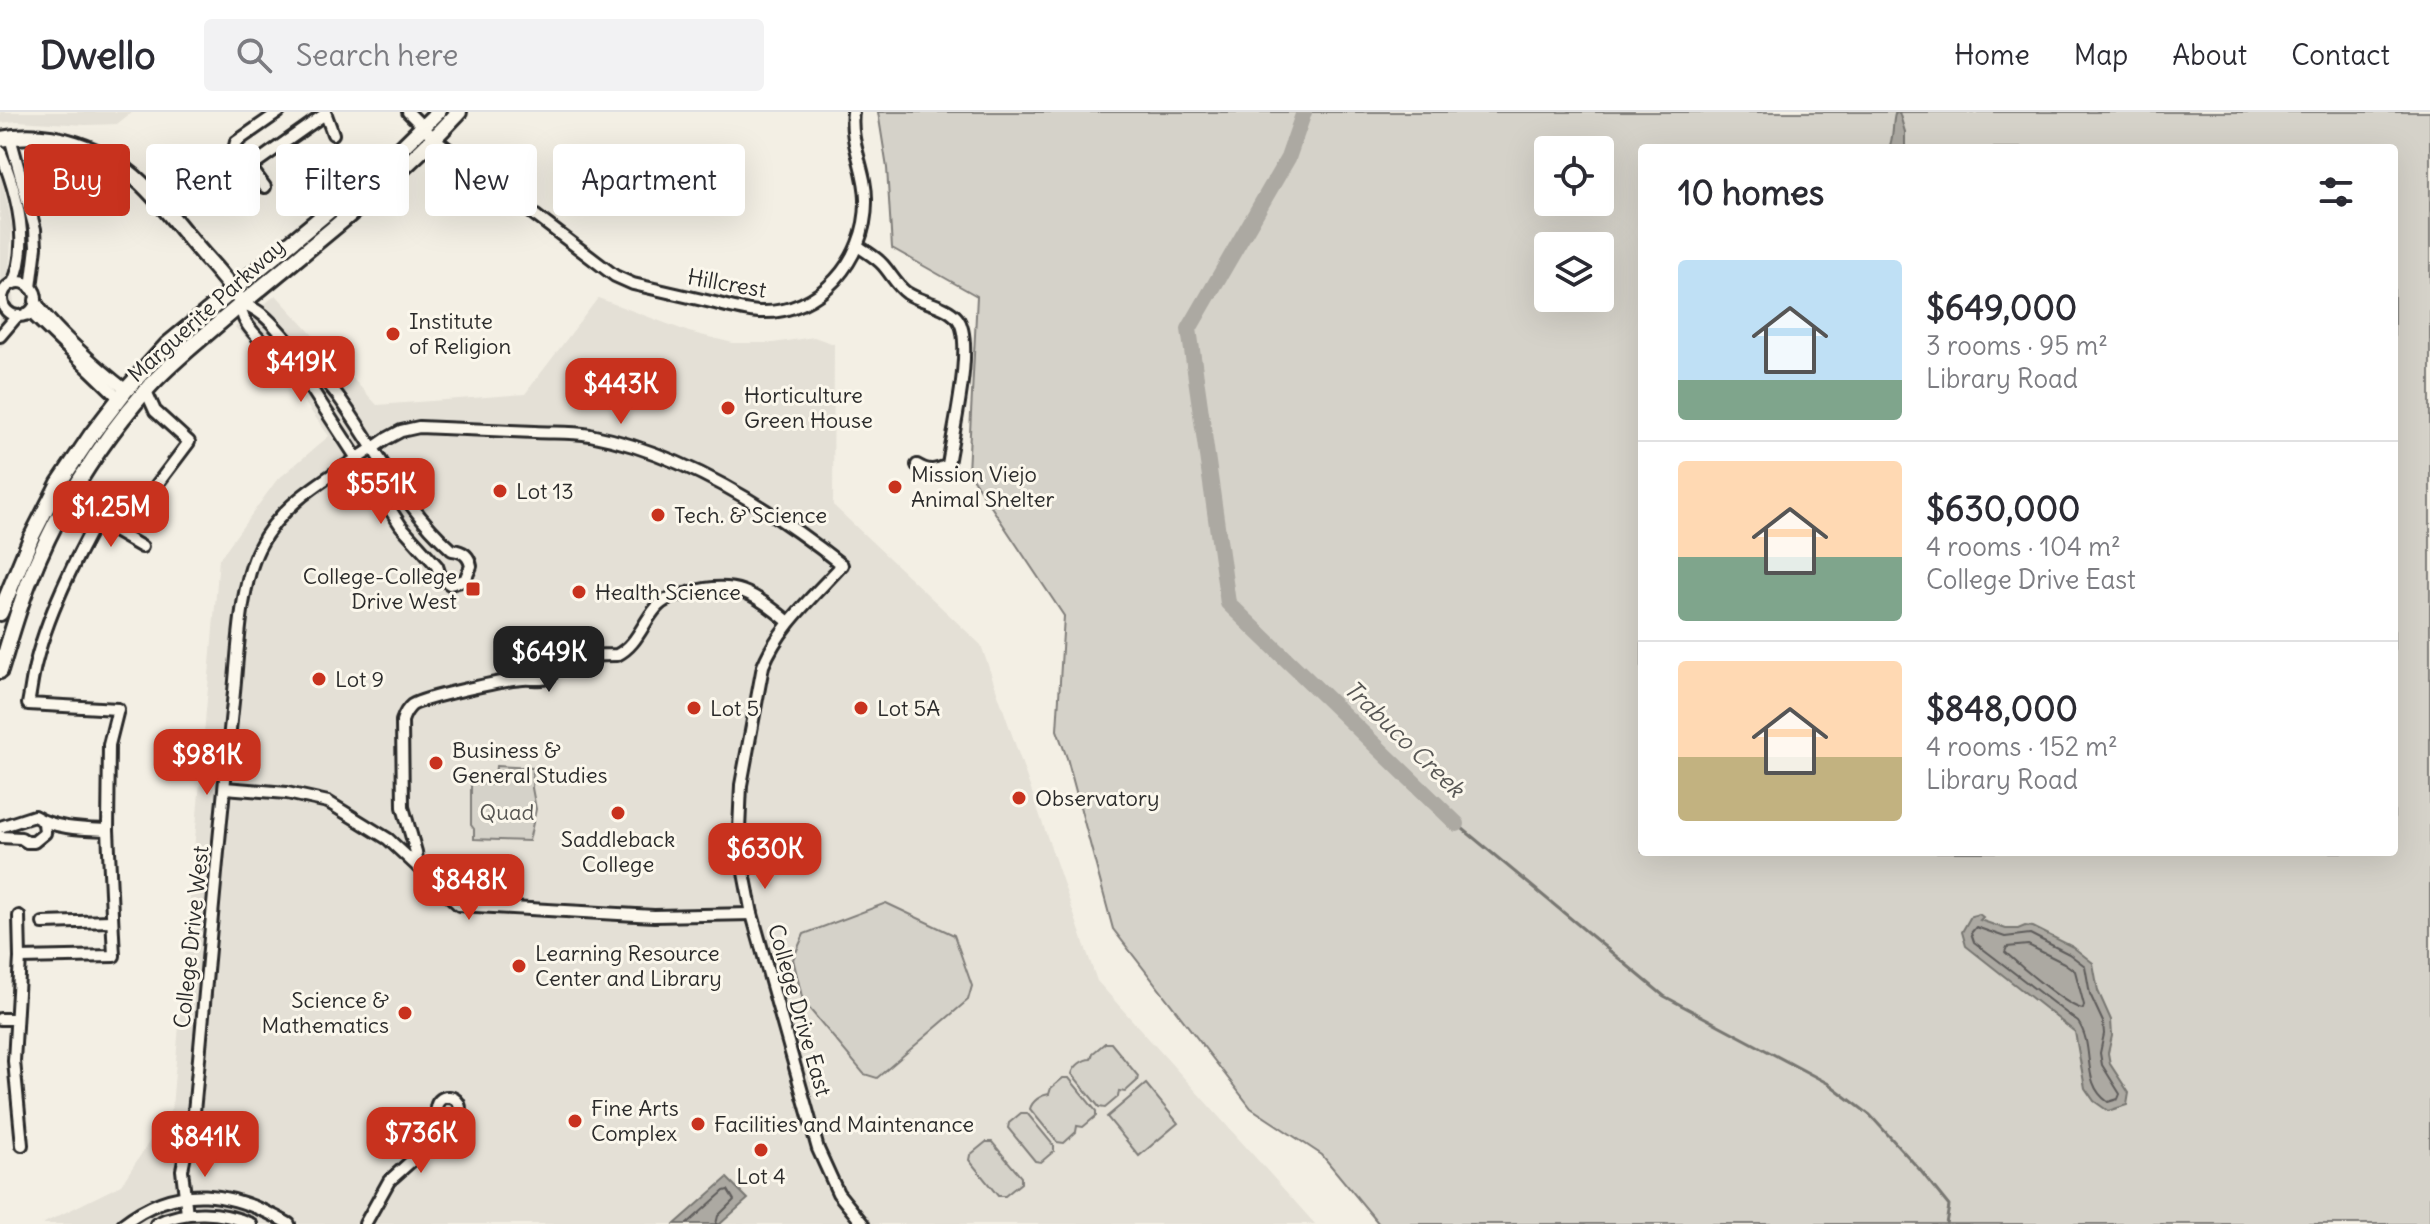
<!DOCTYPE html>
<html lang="en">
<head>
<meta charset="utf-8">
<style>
  body { margin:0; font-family:Delius,sans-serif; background:#f2f2f3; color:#2b2b33; height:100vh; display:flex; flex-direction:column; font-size:30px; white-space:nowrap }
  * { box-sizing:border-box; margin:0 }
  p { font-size:26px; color:#7c7c81 }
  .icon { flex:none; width:44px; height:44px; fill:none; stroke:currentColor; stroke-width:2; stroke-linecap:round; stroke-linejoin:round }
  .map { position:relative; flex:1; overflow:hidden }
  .panel { position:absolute; left:1638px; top:32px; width:760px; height:712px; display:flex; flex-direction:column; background:#fff; border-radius:8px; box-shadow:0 8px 32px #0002 }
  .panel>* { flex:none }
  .hud { position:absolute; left:24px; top:32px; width:760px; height:72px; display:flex; gap:16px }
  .controls { position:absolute; left:1534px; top:24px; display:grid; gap:16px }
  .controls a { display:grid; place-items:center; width:80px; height:80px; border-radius:8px; background:#fff; box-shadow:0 8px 32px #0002; font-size:40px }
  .price { position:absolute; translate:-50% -68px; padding:0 18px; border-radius:16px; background:#c8321e; color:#fff; font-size:26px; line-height:52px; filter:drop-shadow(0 2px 4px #0008) }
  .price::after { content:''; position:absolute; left:50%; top:48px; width:24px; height:18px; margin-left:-12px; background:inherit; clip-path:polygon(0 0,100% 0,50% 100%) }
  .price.on { background:#222; color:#fff }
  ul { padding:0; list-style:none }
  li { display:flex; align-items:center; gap:24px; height:200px; padding:0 40px }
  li+li { border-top:2px solid #e1e1e2 }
  li span { display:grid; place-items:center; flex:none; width:224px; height:160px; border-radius:8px; color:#555 }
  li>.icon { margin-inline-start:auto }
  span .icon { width:96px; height:96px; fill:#fffc; stroke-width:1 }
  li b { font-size:34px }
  h2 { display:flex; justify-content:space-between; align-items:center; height:96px; padding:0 40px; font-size:34px }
  .pill { padding:0 28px; border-radius:8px; background:#fff; box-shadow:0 8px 32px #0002; font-size:28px; line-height:72px }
  .pill.on { background:#c8321e; color:#fff }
  header { display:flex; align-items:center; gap:48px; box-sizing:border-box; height:112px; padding:0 40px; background:#fff; border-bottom:2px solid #e1e1e2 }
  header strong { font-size:38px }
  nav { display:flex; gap:44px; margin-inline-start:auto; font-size:28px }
  .search { width:560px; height:72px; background:#f2f2f3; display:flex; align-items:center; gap:20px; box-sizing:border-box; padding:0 28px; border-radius:8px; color:#7c7c81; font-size:30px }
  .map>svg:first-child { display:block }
  .built { fill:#e4e0d6 }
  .green { fill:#d5d2c9; stroke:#807e7a; stroke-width:2; fill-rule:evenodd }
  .water { fill:#aca9a2; stroke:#787772; stroke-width:2 }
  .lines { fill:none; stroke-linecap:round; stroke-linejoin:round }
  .shore { stroke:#5f5d5b; stroke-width:2 }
  .stream { stroke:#787772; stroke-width:3 }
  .river { stroke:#aca9a2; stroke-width:16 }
  .minor-casing { stroke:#2b2b2b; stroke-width:16 }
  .major-casing { stroke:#2b2b2b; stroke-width:20 }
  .minor { stroke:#fbf7ec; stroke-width:10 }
  .major { stroke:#fbf7ec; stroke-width:14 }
  .poi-dot { fill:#c8321e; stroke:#fbf7ec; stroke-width:3 }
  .labels { text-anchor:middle; stroke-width:6; stroke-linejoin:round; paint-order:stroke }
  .street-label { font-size:22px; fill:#2b2b2b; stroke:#fbf7ec }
  .poi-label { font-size:22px; fill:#2b2b2b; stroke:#fbf7ec; text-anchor:start }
  .park-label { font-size:22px; fill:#565552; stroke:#fbf7ec }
  .water-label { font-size:24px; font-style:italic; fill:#585755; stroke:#fbf7ec }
</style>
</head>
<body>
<header>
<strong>Dwello</strong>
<div class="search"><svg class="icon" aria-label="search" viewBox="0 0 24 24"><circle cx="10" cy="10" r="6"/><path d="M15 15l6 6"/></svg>Search here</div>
<nav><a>Home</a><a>Map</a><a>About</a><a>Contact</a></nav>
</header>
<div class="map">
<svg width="2430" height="1112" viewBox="0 0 2430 1112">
  <rect width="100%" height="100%" fill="#f3efe4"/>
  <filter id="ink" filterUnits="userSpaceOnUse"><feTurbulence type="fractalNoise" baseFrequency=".0125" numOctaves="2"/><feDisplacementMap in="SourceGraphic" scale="16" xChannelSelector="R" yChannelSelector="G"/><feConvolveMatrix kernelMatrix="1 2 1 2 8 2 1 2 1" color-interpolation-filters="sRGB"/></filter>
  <g filter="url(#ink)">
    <g class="built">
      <path d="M0 0H132L117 12 86 13 17 9 0 11Z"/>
      <path d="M0 59 12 114 9 160 18 214 0 236Z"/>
      <path d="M276 183 377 293 525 282 598 186 689 220 733 231H773L814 225 834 232 833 393 981 533 1097 869 1315 1112H42L121 1073 172 995 219 447 276 369 329 324 289 269 235 215Z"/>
    </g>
    <g class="green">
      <path d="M878 0H2430V1112H1379L1322 1043 1251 996 1113 817 1067 646 1057 618 1064 504 968 360 977 184 892 136 887 56ZM1642 36H2394V740H1642ZM1548 38H1600V90H1548ZM1548 134H1600V186H1548Z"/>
      <path d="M496 654 533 656 532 676 536 697 529 729 474 727V717L471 713V670L494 673Z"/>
      <path d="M886 791 954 823 972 874 968 888 877 966 864 962 803 889 793 847 804 822Z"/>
      <path d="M1105 931H1111L1138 964 1137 969 1125 980 1119 979 1118 985 1105 996 1099 995 1072 962C1074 954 1083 947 1091 947L1093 941Z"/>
      <path d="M1063 966H1069L1096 999V1004L1083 1015 1077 1014 1076 1020 1064 1031 1057 1030 1030 997C1032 989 1041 983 1049 982L1051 976Z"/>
      <path d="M1146 972 1178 1011 1139 1044 1107 1005Z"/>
      <path d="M1021 1001H1027L1054 1034V1039L1041 1050 1035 1049 1008 1016 1009 1011Z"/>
      <path d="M986 1030H992L1021 1065V1071L1005 1084H998L969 1048 970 1043Z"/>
    </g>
    <g class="water">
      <path d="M1899 0 1905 20V36H1889C1894 25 1892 13 1895 2Z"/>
      <path d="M1979 802 1983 805 1980 808 2006 817H2018L2025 814 2033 815 2073 835 2093 851 2098 879 2111 908 2112 924 2108 941 2110 952 2129 981 2127 993 2108 999 2094 989 2085 976 2075 920 1966 834 1962 820 1971 804Z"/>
      <path d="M727 1066 748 1087 720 1112H675Z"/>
    </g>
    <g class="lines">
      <g class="shore">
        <path d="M1976 815 2005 825 2030 822 2069 842 2085 854 2090 882 2103 910 2104 922 2100 941 2102 953 2120 982 2118 987 2108 990C2080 971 2096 935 2078 910L1974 830 1971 821Z"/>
        <path d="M2028 833 2064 851 2075 859 2084 893 2083 897C2067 895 2019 853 2005 840L2007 835Z"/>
        <path d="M687 1112 724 1079 728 1078 734 1088 718 1104 716 1112"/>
      </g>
      <path class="stream" d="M1457 712 1664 884 1829 972 1870 1003 1920 1058 1949 1094 1946 1112"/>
      <path class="river" d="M1304 0 1288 46 1189 217 1228 491 1457 712"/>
      <g class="minor-casing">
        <g id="minor">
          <path d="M325 0 333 22"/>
          <path d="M408 0 435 27 615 164 633 172C659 178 685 184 711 190 727 194 743 199 759 200 820 203 866 147 866 90 867 59 849 32 853 0"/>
          <path d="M10 25 35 117 36 135 31 176"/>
          <path d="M0 39C16 78 31 131 13 171"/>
          <path d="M250 55 325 2"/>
          <path d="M265 75 235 34 236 30 279 0"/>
          <path d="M858 134C866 140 876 145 883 153 891 162 897 174 907 181 922 191 945 192 957 206 976 228 952 323 948 353 936 359 928 360 917 353"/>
          <circle cx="19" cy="187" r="17"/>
          <path d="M35 188C47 212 103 260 126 278"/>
          <path d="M241 191C263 198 273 213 288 229 305 247 323 264 338 284 376 336 403 395 452 438 463 439 469 444 471 454L465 468 450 472 441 466 437 454 401 414 311 276C296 259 248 223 243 204 241 200 242 196 241 191Z"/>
          <path d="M26 202 33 203 119 286"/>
          <path d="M0 224 17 204"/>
          <path d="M97 409 142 435"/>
          <path d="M225 676 287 681 328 690 388 727 459 793 654 804 752 802"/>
          <path d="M0 715 34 704C55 717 84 717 108 718"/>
          <path d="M0 725 21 726 27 730H34L45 721 44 710"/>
          <path d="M418 755 416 740 403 695 402 609C404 603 407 597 412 593 425 585 505 568 523 567 530 566 543 569 549 565 555 561 556 549 562 544L617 543C637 533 642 512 656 496 664 486 677 484 689 481 736 467 754 482 789 510"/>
          <path d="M19 804 20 846 14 949 22 1033"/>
          <path d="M43 811 111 809"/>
          <path d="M20 846 114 844 108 718 109 633 118 597 28 592C31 578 32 564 36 550 49 498 84 427 113 381L140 395 189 330 155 299 146 279"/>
          <path d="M0 907H16"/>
          <circle cx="448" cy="997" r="12"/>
          <path d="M187 1102 182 1058 194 1000C207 864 218 727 233 590 238 545 239 476 259 436 284 384 342 359 386 327L401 319 419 315C458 317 496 318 535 320 553 321 572 320 590 323 683 341 769 395 842 453 813 485 779 514 763 554L741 673 739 718 741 745 752 802 818 1037 838 1081 863 1112"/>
          <path d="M123 1112C178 1069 233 1079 289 1112"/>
          <path d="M156 1112C185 1097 222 1099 251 1112"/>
          <path d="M365 1112 389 1069 447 1017 448 1009"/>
        </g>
      </g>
      <g class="major-casing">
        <g id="major">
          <path d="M0 27C51 17 104 36 141 71 159 88 174 108 190 127 205 146 224 164 237 184"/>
          <path d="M0 501 31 426 59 371 92 322 126 278 167 233 382 55 438 0"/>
          <path d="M0 559C9 530 17 501 28 472 55 402 97 334 147 277 168 253 194 233 218 212 299 142 387 79 459 0"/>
        </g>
      </g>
      <use href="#minor" class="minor"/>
      <use href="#major" class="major"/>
    </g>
  </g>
  <g class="poi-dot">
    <circle cx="393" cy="222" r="8"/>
    <circle cx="728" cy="296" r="8"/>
    <circle cx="895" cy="375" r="8"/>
    <circle cx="500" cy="379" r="8"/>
    <circle cx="658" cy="403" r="8"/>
    <rect x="465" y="469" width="16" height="16" rx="4"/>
    <circle cx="579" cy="480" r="8"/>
    <circle cx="319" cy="567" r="8"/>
    <circle cx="694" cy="596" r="8"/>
    <circle cx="861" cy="596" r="8"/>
    <circle cx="436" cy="651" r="8"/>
    <circle cx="1019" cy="686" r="8"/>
    <circle cx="618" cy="701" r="8"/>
    <circle cx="519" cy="854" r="8"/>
    <circle cx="405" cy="901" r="8"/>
    <circle cx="575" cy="1009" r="8"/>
    <circle cx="698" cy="1012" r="8"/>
    <circle cx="761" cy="1038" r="8"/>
  </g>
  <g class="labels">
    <g class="street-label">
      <text transform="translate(727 171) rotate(10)" y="8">Hillcrest</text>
      <text transform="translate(206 198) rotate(-42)" y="8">Marguerite Parkway</text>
      <text transform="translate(191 825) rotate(-84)" y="8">College Drive West</text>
      <text transform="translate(800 898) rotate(74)" y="8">College Drive East</text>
    </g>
    <g class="poi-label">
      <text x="409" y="217">Institute<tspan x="409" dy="25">of Religion</tspan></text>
      <text x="744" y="291">Horticulture<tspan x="744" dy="25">Green House</tspan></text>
      <text x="911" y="370">Mission Viejo<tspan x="911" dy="25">Animal Shelter</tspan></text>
      <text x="516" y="387">Lot 13</text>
      <text x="674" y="411">Tech. &amp; Science</text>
      <text x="457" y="472" text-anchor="end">College-College<tspan x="457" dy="25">Drive West</tspan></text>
      <text x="595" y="488">Health Science</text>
      <text x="335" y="575">Lot 9</text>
      <text x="710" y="604">Lot 5</text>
      <text x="877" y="604">Lot 5A</text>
      <text x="452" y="646">Business &amp;<tspan x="452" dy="25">General Studies</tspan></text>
      <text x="1035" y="694">Observatory</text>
      <text x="618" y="735" text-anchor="middle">Saddleback<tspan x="618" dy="25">College</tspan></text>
      <text x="535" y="849">Learning Resource<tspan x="535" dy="25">Center and Library</tspan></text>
      <text x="389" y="896" text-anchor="end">Science &amp;<tspan x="389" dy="25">Mathematics</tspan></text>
      <text x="591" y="1004">Fine Arts<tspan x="591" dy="25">Complex</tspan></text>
      <text x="714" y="1020">Facilities and Maintenance</text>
      <text x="761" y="1072" text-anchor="middle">Lot 4</text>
    </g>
    <g class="park-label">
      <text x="507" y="708">Quad</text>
    </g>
    <g class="water-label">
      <text transform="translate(1404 627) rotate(44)" y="8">Trabuco Creek</text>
    </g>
  </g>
</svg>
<div class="controls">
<a><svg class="icon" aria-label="locate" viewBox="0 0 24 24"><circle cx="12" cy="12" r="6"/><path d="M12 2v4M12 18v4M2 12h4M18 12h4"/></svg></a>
<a><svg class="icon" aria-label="layers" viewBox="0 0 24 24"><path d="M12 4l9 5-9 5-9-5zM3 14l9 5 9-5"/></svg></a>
</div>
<b class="price" style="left:301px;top:292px">$419K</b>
<b class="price" style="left:621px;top:314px">$443K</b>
<b class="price" style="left:381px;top:414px">$551K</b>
<b class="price" style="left:111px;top:437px">$1.25M</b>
<b class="price on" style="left:549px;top:582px">$649K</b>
<b class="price" style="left:207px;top:685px">$981K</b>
<b class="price" style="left:765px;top:779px">$630K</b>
<b class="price" style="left:469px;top:810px">$848K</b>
<b class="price" style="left:421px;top:1063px">$736K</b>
<b class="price" style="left:205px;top:1067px">$841K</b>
<div class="hud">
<a class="pill on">Buy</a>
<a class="pill">Rent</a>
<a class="pill">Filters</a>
<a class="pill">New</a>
<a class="pill">Apartment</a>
</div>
<section class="panel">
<h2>10 homes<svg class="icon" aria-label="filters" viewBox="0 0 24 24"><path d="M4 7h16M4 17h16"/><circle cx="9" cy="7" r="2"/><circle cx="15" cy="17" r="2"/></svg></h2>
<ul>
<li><span style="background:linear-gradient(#bfe0f5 75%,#7fa58c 0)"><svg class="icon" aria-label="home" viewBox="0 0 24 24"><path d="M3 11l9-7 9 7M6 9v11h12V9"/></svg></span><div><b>$649,000</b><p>3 rooms · 95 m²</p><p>Library Road</p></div></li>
<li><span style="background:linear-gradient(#ffd9b3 60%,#7fa58c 0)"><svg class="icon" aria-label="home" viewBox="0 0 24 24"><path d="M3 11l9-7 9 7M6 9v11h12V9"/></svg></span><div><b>$630,000</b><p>4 rooms · 104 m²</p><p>College Drive East</p></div></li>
<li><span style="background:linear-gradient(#ffd9b3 60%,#c2b280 0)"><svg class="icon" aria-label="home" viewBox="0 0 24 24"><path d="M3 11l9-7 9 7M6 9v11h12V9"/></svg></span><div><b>$848,000</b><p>4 rooms · 152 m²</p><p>Library Road</p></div></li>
</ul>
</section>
</div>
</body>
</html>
